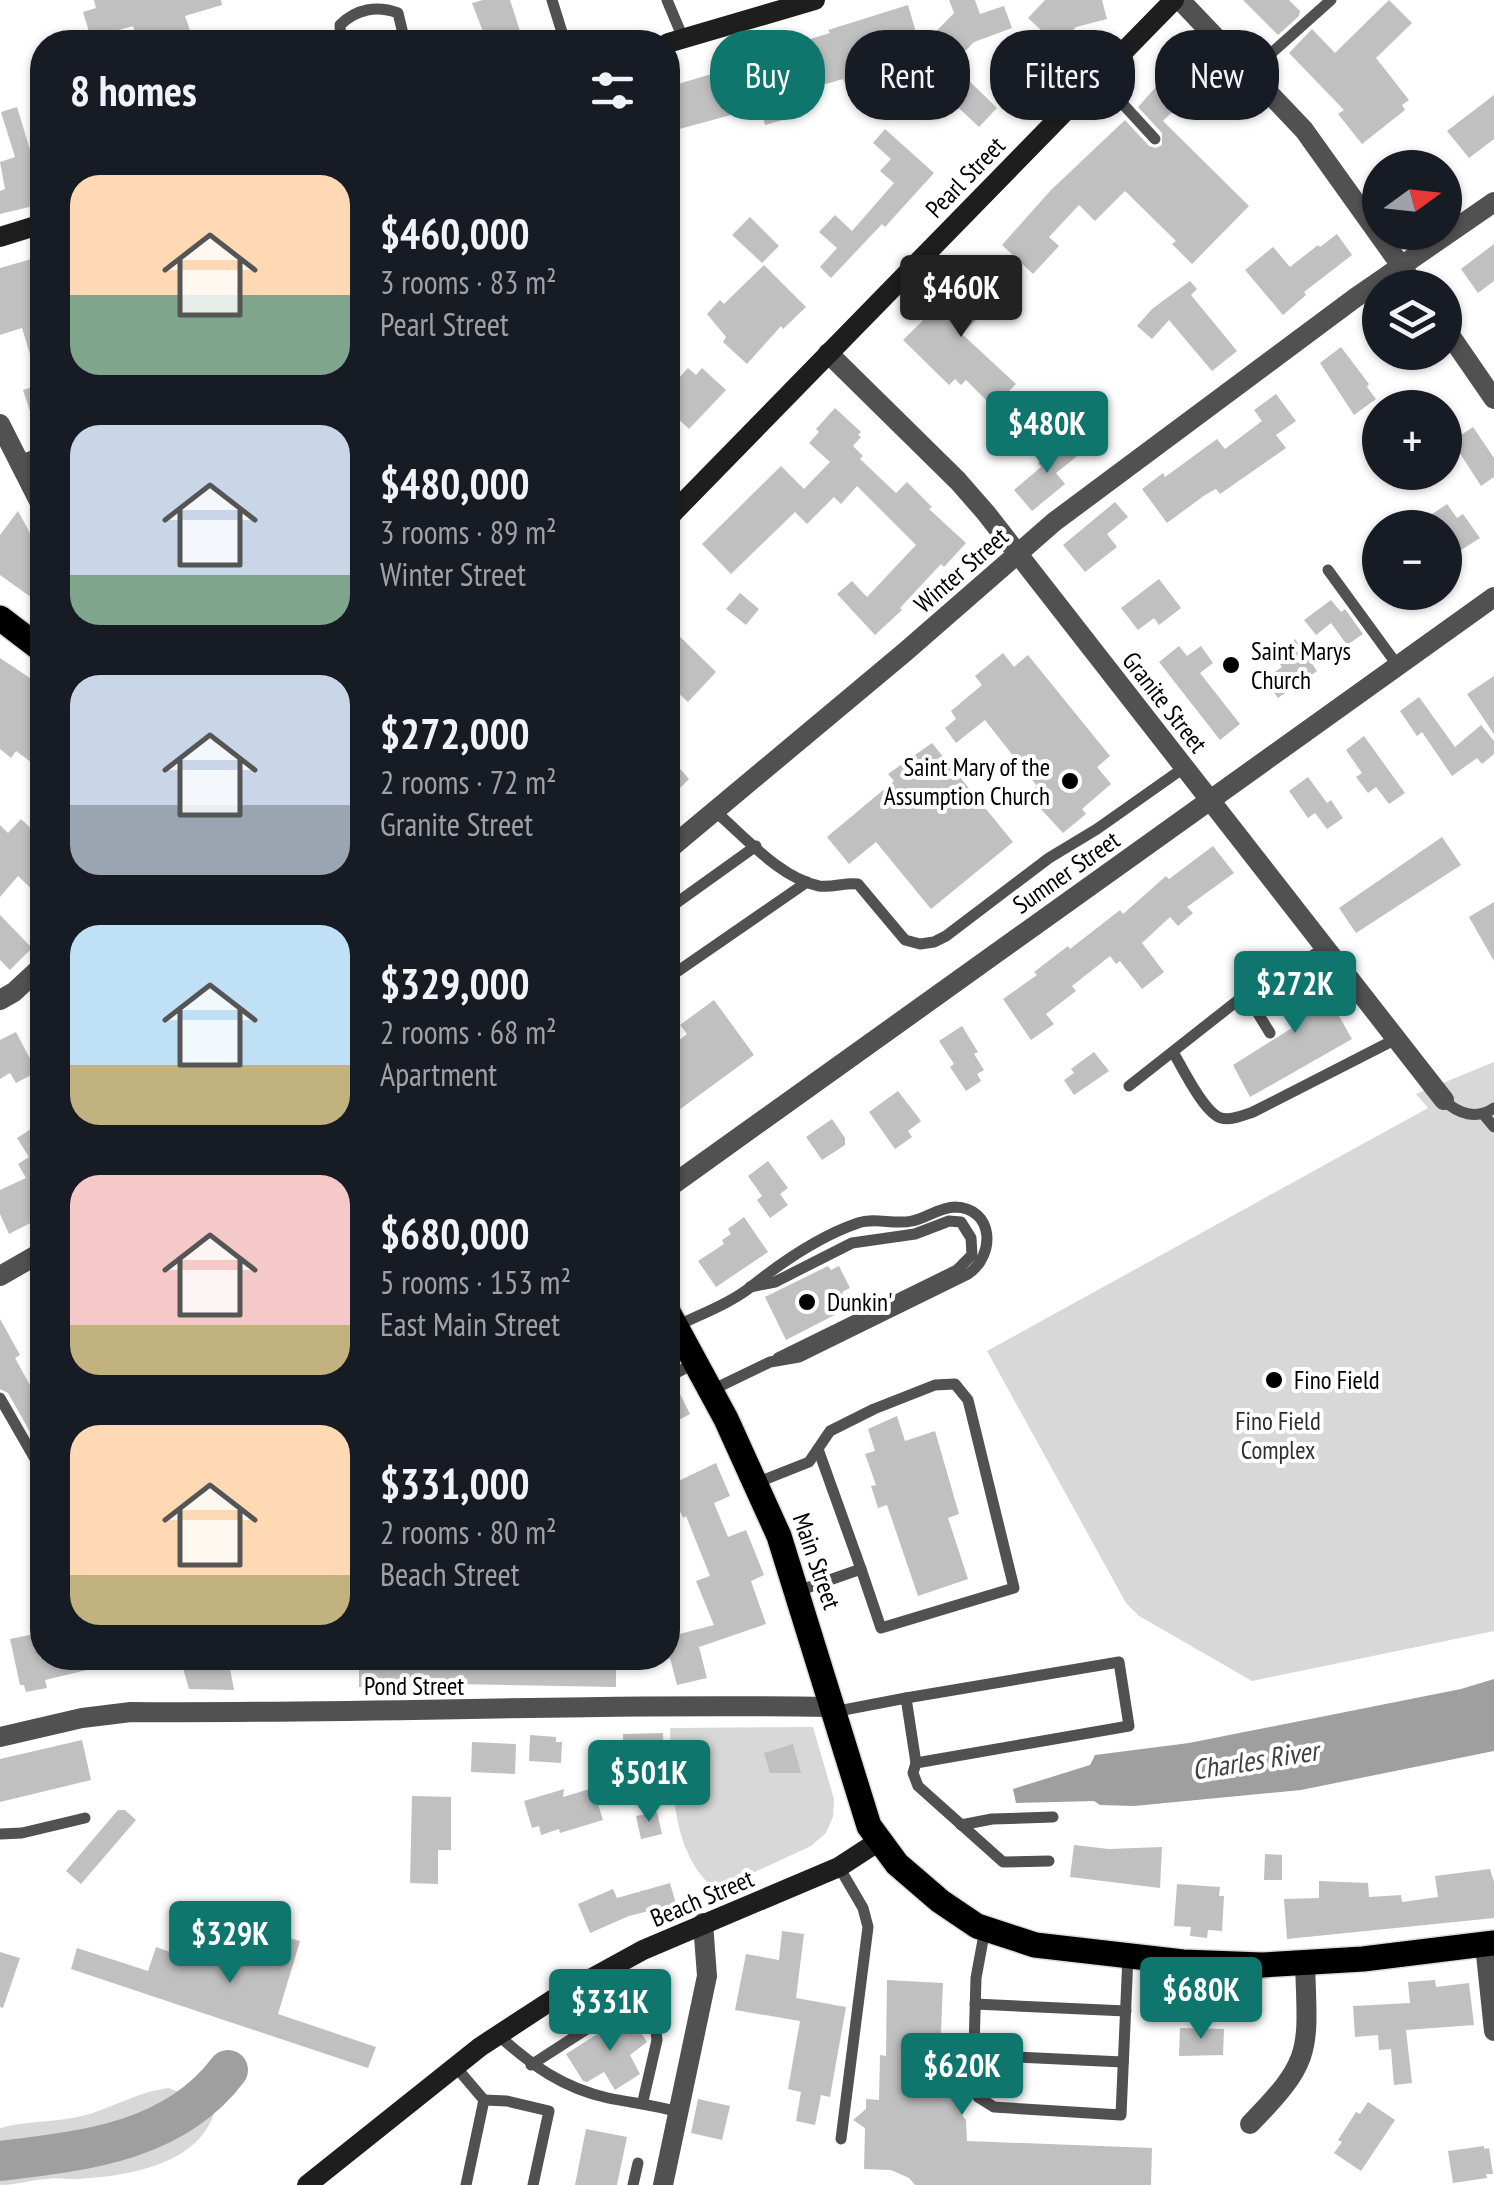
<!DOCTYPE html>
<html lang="en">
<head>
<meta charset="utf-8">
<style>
  body { margin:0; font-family:"PT Sans Narrow",sans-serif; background:#242831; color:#f1f3f6; height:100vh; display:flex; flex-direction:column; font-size:38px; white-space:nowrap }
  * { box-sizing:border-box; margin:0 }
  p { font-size:32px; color:#9ea1a6 }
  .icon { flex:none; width:55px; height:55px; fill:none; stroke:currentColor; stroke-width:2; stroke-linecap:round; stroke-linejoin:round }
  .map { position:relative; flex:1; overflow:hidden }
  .drawer { position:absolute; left:30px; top:30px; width:650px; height:1640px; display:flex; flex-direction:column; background:#171b24; border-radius:40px; box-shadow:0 2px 8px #0004 }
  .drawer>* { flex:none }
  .guide { position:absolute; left:710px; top:30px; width:632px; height:90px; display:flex; gap:20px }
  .needle { width:65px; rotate:75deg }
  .buttons { position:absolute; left:1362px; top:150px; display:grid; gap:20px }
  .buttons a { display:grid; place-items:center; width:100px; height:100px; border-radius:50%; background:#171b24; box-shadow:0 2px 8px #0004; font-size:50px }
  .price { position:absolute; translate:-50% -85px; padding:0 22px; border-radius:10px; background:#0f766e; color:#fff; font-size:32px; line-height:65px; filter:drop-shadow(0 2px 5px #0008) }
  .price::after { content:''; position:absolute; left:50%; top:60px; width:30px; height:22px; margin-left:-15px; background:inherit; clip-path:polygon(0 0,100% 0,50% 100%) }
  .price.on { background:#222; color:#fff }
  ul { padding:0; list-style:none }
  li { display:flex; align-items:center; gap:30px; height:250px; padding:0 40px }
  li span { display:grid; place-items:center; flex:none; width:280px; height:200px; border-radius:30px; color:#555 }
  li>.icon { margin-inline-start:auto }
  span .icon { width:120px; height:120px; fill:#fffc; stroke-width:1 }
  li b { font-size:42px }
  h2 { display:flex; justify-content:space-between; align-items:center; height:120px; padding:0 40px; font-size:42px }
  .pill { padding:0 35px; border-radius:40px; background:#171b24; box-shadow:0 2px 8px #0004; font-size:35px; line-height:90px }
  .pill.on { background:#0f766e; color:#fff }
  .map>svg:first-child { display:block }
  .green { fill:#d8d8d8 }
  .water { fill:#9f9f9f }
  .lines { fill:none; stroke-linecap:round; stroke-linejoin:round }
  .river { stroke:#9f9f9f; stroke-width:40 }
  .building { fill:#c0c0c0 }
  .primary-casing { stroke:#dbdbdb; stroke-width:28 }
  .service { stroke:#515151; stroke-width:11 }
  .minor { stroke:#515151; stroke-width:20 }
  .tertiary { stroke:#515151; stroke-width:20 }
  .secondary { stroke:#1e1e1e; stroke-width:20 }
  .primary { stroke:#000; stroke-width:25 }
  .poi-dot { fill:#000; stroke:#fff; stroke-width:4 }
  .labels { text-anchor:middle; stroke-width:8; stroke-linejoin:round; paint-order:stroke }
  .street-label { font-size:25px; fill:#000; stroke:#fff }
  .poi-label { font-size:25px; fill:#000; stroke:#fff; text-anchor:start }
  .park-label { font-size:25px; fill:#2f2f2f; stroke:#fff }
  .water-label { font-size:28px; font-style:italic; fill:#404040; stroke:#fff }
</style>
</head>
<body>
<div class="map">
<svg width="1494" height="2185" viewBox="0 0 1494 2185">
  <rect width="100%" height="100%" fill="#fff"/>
  <g class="green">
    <path d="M1494 1062V1631L1252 1681 1139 1616 1126 1603 987 1351 1428 1108 1416 1094Z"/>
    <path d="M813 1727 834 1799 833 1817 826 1833 811 1846 716 1890C670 1854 672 1781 670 1728Z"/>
    <path d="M169 2088 197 2099 217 2100C209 2163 131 2176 78 2179 68 2180 57 2177 47 2179 30 2180 17 2185 0 2185V2128C28 2120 58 2123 86 2115 114 2107 140 2091 169 2088Z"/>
  </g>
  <path class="water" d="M1494 1679V1751L1301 1790 1134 1806 1100 1805 1094 1801 1016 1803 1013 1789 1090 1765 1095 1755 1189 1743 1461 1689Z"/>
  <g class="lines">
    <path class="river" d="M0 2161C83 2151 174 2142 228 2070"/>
  </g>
  <g class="building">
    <path d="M94 0H221L222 5 185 16 194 42H138L133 26 91 38 83 12 96 8Z"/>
    <path d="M483 0H510L521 34 487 42 472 3Z"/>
    <path d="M949 0H975L980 14 1004 6 1012 28 974 42 941 76 916 52 954 13Z"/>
    <path d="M1045 0H1102L1107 19 1076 27 1058 46 1028 18Z"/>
    <path d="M1243 0H1289L1300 11 1299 16 1278 35Z"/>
    <path d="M1389 0 1412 23 1376 58 1409 100 1402 105 1405 110 1362 144 1338 114 1344 110 1289 53 1312 29 1335 53Z"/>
    <path d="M908 5 920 46 874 60 876 68 860 72 863 81 846 86 843 79 784 96 790 118 765 125 760 107 676 130 668 87 788 51 787 46 830 33 828 30Z"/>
    <path d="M1198 40 1221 63 1163 121 1249 206 1192 264 1172 244 1176 241 1125 191 1095 221 1079 205 1049 237 1059 246 1033 274 1002 245 1051 190 1125 120 1149 146 1156 148 1162 145V133L1138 107Z"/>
    <path d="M964 76 997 108 979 127 946 96Z"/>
    <path d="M1494 95V139L1469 158 1447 131Z"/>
    <path d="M17 107 42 189V204L0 214V191L5 189 0 162 15 157 1 112Z"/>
    <path d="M885 129 934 173 885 227 882 224 831 278 820 267 837 248 819 232 835 215 852 231 894 183 880 171 891 159 873 143Z"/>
    <path d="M750 217 779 246 762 263 732 235Z"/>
    <path d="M1337 234 1352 255 1304 292 1306 295 1283 315 1245 270 1273 247 1290 267 1318 245 1320 247Z"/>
    <path d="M1494 244V281L1478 293 1461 269Z"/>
    <path d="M42 256V297L32 300 42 338V362L33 364 22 328 0 335V268Z"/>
    <path d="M764 265 806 307 783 329 781 326 747 364 723 342 726 337 707 314 720 300 724 304Z"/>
    <path d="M975 269 1001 295 962 334 1016 384 993 407 966 380 961 385 955 379 949 385 903 340Z"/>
    <path d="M1190 281 1197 289 1191 295 1237 351 1212 371 1169 320 1152 339 1137 326 1152 309Z"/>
    <path d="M1341 347 1369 384 1367 387 1376 399 1354 415 1320 363Z"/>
    <path d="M688 368 696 375 702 368 726 390 689 429 668 409V390Z"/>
    <path d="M42 384V439H39L23 390Z"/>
    <path d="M1276 394 1296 421 1276 435 1286 448 1220 494 1216 489 1205 495 1167 523 1142 489 1163 473 1165 477 1217 439 1225 449 1262 421 1254 410Z"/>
    <path d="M1071 396 1088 412 1072 429 1055 413Z"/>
    <path d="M835 408 861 432 858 435 861 437 853 446 863 456 860 459 896 493 907 482 932 507 929 509 966 543 944 567 941 564 900 608 902 610 875 635 837 594 852 581 867 597 916 545 857 486 841 504 834 497 807 524 795 512 731 574 702 544 781 466 804 489 830 462 809 443 819 432 816 429Z"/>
    <path d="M1473 427 1494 458V477L1481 486 1452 441Z"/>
    <path d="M1069 438 1081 453 1056 473 1065 484 1032 511 1014 490 1041 467 1038 463Z"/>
    <path d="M1115 502 1128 517 1107 534 1117 547 1085 572 1063 545Z"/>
    <path d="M1447 504 1457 518 1463 514 1480 538 1458 552 1445 528H1411Z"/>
    <path d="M18 511 42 555V590L35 600 0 575V535Z"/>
    <path d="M1159 579 1181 608 1159 625 1154 618 1138 630 1121 608Z"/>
    <path d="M740 593 759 609 746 625 726 609Z"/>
    <path d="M1331 600 1341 612 1345 609 1363 634 1347 645 1331 623 1316 635 1304 620Z"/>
    <path d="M668 625 716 672 688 702 668 683Z"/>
    <path d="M1295 639 1317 671 1278 698 1264 679 1282 667 1273 655Z"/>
    <path d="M1179 646 1187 656 1201 646 1213 663 1200 673 1240 724 1220 740 1159 662Z"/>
    <path d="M1003 653 1014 667 1028 655 1110 756 1097 767 1111 784 1082 809 1086 814 1063 833 1027 794 1037 786 985 720 956 743 945 728 956 719 951 711 982 685 975 676Z"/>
    <path d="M0 658 42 686V770L16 751 11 758 0 749Z"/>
    <path d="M1494 676V734L1467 694Z"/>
    <path d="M1419 697 1455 747 1481 725 1494 741V754L1482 764 1477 758 1452 776 1422 732 1417 736 1400 711Z"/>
    <path d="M1364 736 1405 793 1389 804 1376 787 1368 793 1356 777 1362 773 1346 750Z"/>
    <path d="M932 743 1013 842 931 909 876 842 849 864 827 837 894 781 888 774Z"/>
    <path d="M668 755 689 779 668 800Z"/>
    <path d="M1308 777 1327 803 1331 800 1343 818 1327 829 1315 813 1308 818 1289 791Z"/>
    <path d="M21 819 42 839V899L18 876 0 897V825L8 833Z"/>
    <path d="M1442 837 1461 865 1356 933 1339 908Z"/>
    <path d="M1213 846 1234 873 1187 907 1193 913 1178 926 1170 917 1142 943 1164 972 1142 989 1120 961 1116 964 1110 956 1072 986 1076 991 1046 1014 1054 1024 1031 1040 1003 999 1037 975 1034 972 1068 946 1070 949 1120 910 1123 914 1166 876 1169 879Z"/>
    <path d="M1494 902V961L1469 917Z"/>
    <path d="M0 915 32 948 10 970 0 960Z"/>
    <path d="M1314 972 1352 1039 1250 1097 1233 1065 1292 1028 1273 995Z"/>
    <path d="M714 1000 754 1055 668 1118V1067L676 1061 668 1049 687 1034 680 1025Z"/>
    <path d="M962 1026 978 1052 974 1054 984 1070 977 1074 981 1081 966 1091 950 1067 954 1064 939 1041Z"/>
    <path d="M16 1032 37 1072 16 1083 10 1073 0 1079V1040Z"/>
    <path d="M1094 1052 1109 1071 1074 1095 1064 1080 1074 1073 1071 1069Z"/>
    <path d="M898 1091 921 1121 908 1131 912 1137 895 1149 869 1112Z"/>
    <path d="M832 1119 845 1138V1145L822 1160 806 1137Z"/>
    <path d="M42 1122V1217L9 1234 0 1214V1190L26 1178 18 1164 29 1157 17 1138Z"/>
    <path d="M768 1161 788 1188 780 1194 788 1205 770 1218 757 1200 762 1196 748 1176Z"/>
    <path d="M744 1217 768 1252 716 1287 698 1261 724 1244 722 1240 731 1234 728 1229Z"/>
    <path d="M828 1266 831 1270 839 1266 850 1288 842 1292 850 1307 786 1340 765 1297Z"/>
    <path d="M0 1319 20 1355 15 1358 42 1407V1453L8 1393 0 1389Z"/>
    <path d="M675 1384 690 1414 668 1426V1386Z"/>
    <path d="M897 1416 905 1441 935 1431 959 1514 948 1518 968 1579 918 1596 887 1505 878 1508 871 1486 876 1485 865 1454 875 1451 868 1429Z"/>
    <path d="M716 1463 730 1496 714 1503 728 1537 746 1530 764 1575 751 1581 766 1624 699 1647 707 1678 677 1685 670 1658H668V1637L714 1625 696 1581 710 1576 686 1516 683 1518 677 1504 668 1508V1486Z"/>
    <path d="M34 1634 40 1658H107L108 1665 45 1680 47 1688 26 1692 24 1685H20L10 1639Z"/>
    <path d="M180 1658H228L234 1690 189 1689Z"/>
    <path d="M359 1658H591L616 1664V1687L454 1684 359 1687Z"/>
    <path d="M663 1733 664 1768 624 1767 623 1734Z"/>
    <path d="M530 1735 556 1737V1742H562L561 1763 529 1761Z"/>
    <path d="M82 1740 91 1780 0 1802V1759Z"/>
    <path d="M472 1742 516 1744 515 1774 471 1772Z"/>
    <path d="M793 1744 801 1773H770L764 1753Z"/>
    <path d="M593 1788 603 1820 560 1833 559 1829 541 1835 539 1826 532 1828 524 1801 564 1789 563 1797Z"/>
    <path d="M412 1796 451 1797V1850H438V1884L410 1883Z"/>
    <path d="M118 1810H125L136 1820 81 1884 66 1871Z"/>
    <path d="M657 1812 662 1834 641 1839 636 1816Z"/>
    <path d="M1074 1845 1109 1849 1162 1847 1160 1888 1070 1877Z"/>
    <path d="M1265 1854 1282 1855V1880H1264Z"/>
    <path d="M1490 1869 1494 1882V1918L1287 1939 1284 1899 1319 1898V1881L1368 1883 1369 1897 1401 1895 1402 1902 1438 1897 1435 1876Z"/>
    <path d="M670 1883 676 1904 629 1916 590 1933 578 1904 613 1889 617 1898Z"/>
    <path d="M1177 1884 1220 1887 1219 1896H1224L1222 1931 1208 1930 1207 1938 1190 1936 1191 1927 1174 1926Z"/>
    <path d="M218 1917 300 1941 278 2014 376 2047 368 2068 71 1969 77 1948 148 1971 156 1947 204 1964Z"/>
    <path d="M782 1931 804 1934 796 1998 846 2007 830 2097 821 2095 815 2125 796 2121 801 2092 788 2089 800 2021 735 2010 746 1954 779 1960Z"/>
    <path d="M0 1952 20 1958 3 2008 0 2007Z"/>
    <path d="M887 1980 943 1983 940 2057H947L946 2091 954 2096 957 2108 966 2120 967 2141 1152 2148 1151 2185H915L909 2178 891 2170 864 2169 865 2128 853 2120 866 2109V2099L879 2100 880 2055 886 2056Z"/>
    <path d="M1435 1980 1436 1987 1469 1983 1474 2025 1406 2030 1412 2083 1394 2085 1391 2049 1379 2050 1378 2035 1355 2037 1353 2006 1410 2003 1408 1982Z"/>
    <path d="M629 2014 647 2042 630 2055 640 2074 615 2090 604 2072 587 2082 583 2081 566 2054Z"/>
    <path d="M1180 2028 1224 2029 1223 2055 1179 2056Z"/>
    <path d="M698 2099 730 2106 722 2140 691 2133Z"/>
    <path d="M1368 2102 1395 2120 1361 2171 1334 2153 1342 2142 1338 2140 1356 2112 1360 2114Z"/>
    <path d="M586 2129 627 2137 617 2185H575Z"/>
    <path d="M1484 2146V2149L1489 2148 1493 2174H1486L1487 2178 1453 2183 1448 2151Z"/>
  </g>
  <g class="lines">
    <g class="primary-casing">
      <g id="primary">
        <path d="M0 618 42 650"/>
        <path d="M668 1312 726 1419 779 1536 869 1826 897 1864 940 1901 977 1926 1035 1945 1183 1962 1262 1965 1363 1959 1494 1943"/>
      </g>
    </g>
    <g class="service">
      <path d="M552 0 565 42"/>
      <path d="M667 0 683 38"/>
      <path d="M341 42 340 25C356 9 377 5 398 13L405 42"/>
      <path d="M1249 73 1331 0"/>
      <path d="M1098 77 1155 139"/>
      <path d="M1328 570 1398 666"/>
      <path d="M716 812C745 837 780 878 819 886 833 888 845 882 858 884L905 940 920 944 934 942 946 936 1049 858 1097 829 1185 767"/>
      <path d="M668 909 756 846"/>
      <path d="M668 978 807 882"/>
      <path d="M1246 994 1270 1033"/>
      <path d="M1173 1052C1182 1067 1204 1113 1221 1118 1231 1121 1244 1115 1253 1112L1396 1039"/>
      <path d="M1129 1086 1237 1001 1325 948"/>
      <path d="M1444 1100C1458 1114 1477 1120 1494 1108"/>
      <path d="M1484 1115 1494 1127"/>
      <path d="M750 1287 775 1282 852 1243 915 1234 949 1221 961 1222 971 1238 972 1255 957 1270 778 1358"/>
      <path d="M677 1326C701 1314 731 1303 752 1286 782 1262 820 1236 858 1223 875 1217 894 1225 912 1221 927 1218 940 1207 955 1207 994 1208 996 1255 968 1274L799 1357 770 1362 712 1390"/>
      <path d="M668 1377 697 1362"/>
      <path d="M0 1398 42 1471"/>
      <path d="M818 1449 861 1569"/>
      <path d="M756 1483 809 1462 830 1431 874 1409 935 1385 955 1384 968 1400 1014 1588 881 1628 861 1569 798 1591"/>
      <path d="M906 1698 1119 1662 1129 1726 916 1763 913 1773 918 1786 1003 1862 1049 1861"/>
      <path d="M833 1712 906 1698 916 1763"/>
      <path d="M961 1825 992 1819 1053 1817"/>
      <path d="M0 1834 22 1833 85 1818"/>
      <path d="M839 1867 863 1908 868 1927 841 2139"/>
      <path d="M985 1929 976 1978 973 2084 978 2097 994 2107 1121 2115 1128 1956"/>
      <path d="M975 2004 1126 2011"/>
      <path d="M498 2035C531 2065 563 2088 608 2098 632 2103 655 2105 678 2112"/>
      <path d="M974 2055 1123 2062"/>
      <path d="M531 2065 624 2005 651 1995 657 2040 643 2101"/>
      <path d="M455 2066 484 2100"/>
      <path d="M484 2100 507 2101 549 2111 533 2185"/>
      <path d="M466 2185 484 2100"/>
      <path d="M633 2185 638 2163"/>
    </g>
    <g class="minor">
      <path d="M1180 0 1304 130 1417 288"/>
      <path d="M1445 328 1494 399"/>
      <path d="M828 353 958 481 986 513 1444 1100"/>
      <path d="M0 424 42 507"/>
      <path d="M21 465 42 457"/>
      <path d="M668 850 905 652 1054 522 1355 298 1494 202"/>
      <path d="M0 1000 14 992 42 966"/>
      <path d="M0 1737 82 1718 131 1712C364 1714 598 1703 831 1707"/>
      <path d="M1485 1945 1494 2031"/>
      <path d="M1250 2124C1313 2060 1308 2051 1305 1964"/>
      <path d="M663 2185 707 1976 703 1923"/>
    </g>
    <g class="tertiary">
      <path d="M668 1188 1494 597"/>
      <path d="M0 1276 42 1252"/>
    </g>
    <g class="secondary">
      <path d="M668 43 815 0"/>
      <path d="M0 237 42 224"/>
      <path d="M668 518 1174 0"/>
      <path d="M307 2185 480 2047 552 2000 643 1950 839 1867 879 1841"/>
    </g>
    <use href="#primary" class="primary"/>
  </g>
  <g class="poi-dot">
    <circle cx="1231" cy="665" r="10"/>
    <circle cx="1070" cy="781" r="10"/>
    <circle cx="807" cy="1302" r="10"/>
    <circle cx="1274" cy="1380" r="10"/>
  </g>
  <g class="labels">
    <g class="street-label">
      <text transform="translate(965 177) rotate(-46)" y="9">Pearl Street</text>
      <text transform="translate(961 570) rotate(-41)" y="9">Winter Street</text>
      <text transform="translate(1165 702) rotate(52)" y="9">Granite Street</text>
      <text transform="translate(1066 872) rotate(-35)" y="9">Sumner Street</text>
      <text transform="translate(817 1561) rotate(71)" y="9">Main Street</text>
      <text x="414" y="1695">Pond Street</text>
      <text transform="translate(702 1898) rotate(-23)" y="9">Beach Street</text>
    </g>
    <g class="poi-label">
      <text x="1251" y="660">Saint Marys<tspan x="1251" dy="29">Church</tspan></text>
      <text x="1050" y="776" text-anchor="end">Saint Mary of the<tspan x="1050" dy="29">Assumption Church</tspan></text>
      <text x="827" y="1311">Dunkin'</text>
      <text x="1294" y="1389">Fino Field</text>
    </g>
    <g class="park-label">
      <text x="1278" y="1430">Fino Field<tspan x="1278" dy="29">Complex</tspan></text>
    </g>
    <g class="water-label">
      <text transform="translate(1255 1760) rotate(-9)" y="10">Charles River</text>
    </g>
  </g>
</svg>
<div class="buttons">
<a><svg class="needle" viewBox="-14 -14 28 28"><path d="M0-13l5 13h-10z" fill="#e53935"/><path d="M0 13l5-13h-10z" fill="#9ea1a6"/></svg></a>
<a><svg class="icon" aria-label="layers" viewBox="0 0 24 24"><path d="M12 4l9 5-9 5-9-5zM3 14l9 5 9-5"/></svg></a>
<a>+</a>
<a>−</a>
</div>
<b class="price on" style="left:961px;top:340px">$460K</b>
<b class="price" style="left:1047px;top:476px">$480K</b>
<b class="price" style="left:1295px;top:1036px">$272K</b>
<b class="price" style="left:649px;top:1825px">$501K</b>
<b class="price" style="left:230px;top:1986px">$329K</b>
<b class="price" style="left:1201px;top:2042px">$680K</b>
<b class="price" style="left:610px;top:2054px">$331K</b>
<b class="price" style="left:962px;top:2118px">$620K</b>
<div class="guide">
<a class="pill on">Buy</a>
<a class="pill">Rent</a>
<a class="pill">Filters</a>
<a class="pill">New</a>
</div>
<section class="drawer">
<h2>8 homes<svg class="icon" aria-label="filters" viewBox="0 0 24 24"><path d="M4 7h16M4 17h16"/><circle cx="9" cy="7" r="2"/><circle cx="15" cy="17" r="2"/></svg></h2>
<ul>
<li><span style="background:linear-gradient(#ffd9b3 60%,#7fa58c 0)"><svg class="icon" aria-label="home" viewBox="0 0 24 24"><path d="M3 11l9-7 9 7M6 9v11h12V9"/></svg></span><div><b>$460,000</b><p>3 rooms · 83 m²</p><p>Pearl Street</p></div></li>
<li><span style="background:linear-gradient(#c9d6e8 75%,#7fa58c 0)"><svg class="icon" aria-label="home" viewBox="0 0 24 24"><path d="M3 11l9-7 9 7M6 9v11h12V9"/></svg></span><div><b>$480,000</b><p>3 rooms · 89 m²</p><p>Winter Street</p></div></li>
<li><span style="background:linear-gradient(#c9d6e8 65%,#9aa5b1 0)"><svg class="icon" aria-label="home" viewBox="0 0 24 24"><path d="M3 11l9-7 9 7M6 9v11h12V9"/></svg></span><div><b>$272,000</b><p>2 rooms · 72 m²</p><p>Granite Street</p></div></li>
<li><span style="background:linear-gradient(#bfe0f5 70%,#c2b280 0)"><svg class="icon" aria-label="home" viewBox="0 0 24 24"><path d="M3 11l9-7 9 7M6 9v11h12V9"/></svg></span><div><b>$329,000</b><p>2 rooms · 68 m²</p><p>Apartment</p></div></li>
<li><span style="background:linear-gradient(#f6c9c9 75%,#c2b280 0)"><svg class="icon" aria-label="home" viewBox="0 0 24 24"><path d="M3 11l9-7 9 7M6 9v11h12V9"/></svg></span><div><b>$680,000</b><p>5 rooms · 153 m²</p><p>East Main Street</p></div></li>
<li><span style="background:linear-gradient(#ffd9b3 75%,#c2b280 0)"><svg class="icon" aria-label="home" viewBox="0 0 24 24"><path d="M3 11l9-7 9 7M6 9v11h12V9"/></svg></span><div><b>$331,000</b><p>2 rooms · 80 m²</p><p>Beach Street</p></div></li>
</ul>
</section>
</div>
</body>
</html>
